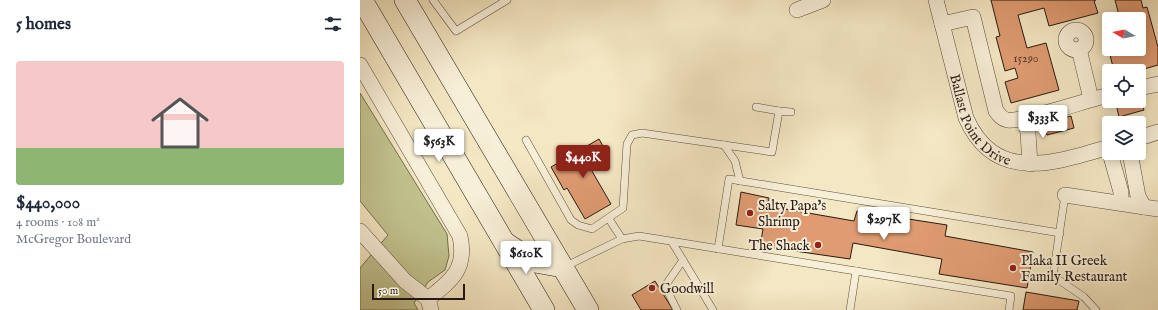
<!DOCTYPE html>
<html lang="en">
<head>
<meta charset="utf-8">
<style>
  body { margin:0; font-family:"IM FELL English",serif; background:#f2f2f3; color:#1f2937; height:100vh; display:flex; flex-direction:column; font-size:15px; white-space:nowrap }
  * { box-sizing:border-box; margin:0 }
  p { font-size:13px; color:#747a83 }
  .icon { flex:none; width:22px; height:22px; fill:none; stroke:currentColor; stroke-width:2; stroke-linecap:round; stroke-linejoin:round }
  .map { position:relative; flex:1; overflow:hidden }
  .panel { display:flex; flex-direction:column; background:#fff; width:360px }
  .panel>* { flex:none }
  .needle { width:26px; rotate:280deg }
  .buttons { position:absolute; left:742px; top:12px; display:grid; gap:8px }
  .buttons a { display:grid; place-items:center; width:44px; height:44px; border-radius:4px; background:#fff; box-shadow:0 2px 10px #0003; font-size:20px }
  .scale { position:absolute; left:12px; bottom:10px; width:93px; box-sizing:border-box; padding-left:4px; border:2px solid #271914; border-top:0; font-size:11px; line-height:14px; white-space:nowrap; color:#271914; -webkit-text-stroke:3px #f8efd8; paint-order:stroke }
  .price { position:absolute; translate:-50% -34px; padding:0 9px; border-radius:4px; background:#fff; color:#222; font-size:13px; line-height:26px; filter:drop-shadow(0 1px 2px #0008) }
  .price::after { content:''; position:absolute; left:50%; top:24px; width:12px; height:9px; margin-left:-6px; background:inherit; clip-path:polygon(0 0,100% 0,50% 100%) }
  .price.selected { background:#8f2418; color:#fff }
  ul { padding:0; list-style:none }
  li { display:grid; align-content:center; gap:8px; height:212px; padding:0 16px }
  li span { display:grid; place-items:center; height:124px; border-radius:4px; color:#555 }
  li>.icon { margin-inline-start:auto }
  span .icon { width:72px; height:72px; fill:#fffc; stroke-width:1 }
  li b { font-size:17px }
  h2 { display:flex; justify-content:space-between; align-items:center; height:48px; padding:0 16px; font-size:17px }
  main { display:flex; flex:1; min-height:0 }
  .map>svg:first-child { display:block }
  .green { fill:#c2c38f; stroke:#746e52 }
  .building { fill:#df9b71; stroke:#271914 }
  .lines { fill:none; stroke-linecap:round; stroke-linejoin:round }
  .lane-casing { stroke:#5a4c40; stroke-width:8 }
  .street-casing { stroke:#5a4c40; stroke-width:16 }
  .secondary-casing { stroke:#271914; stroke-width:22 }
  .lane { stroke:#f8efd8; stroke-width:7 }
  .street { stroke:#f8efd8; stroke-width:15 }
  .secondary { stroke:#f8efd8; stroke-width:21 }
  .poi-dot { fill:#8f2418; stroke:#f8efd8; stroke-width:1.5 }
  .labels { text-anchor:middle; stroke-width:4; stroke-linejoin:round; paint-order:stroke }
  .number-label { font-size:12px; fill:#553a2b }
  .street-label { font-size:14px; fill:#271914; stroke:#f8efd8 }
  .poi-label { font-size:14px; fill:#271914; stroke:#f8efd8; text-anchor:start }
</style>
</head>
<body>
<main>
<section class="panel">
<h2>5 homes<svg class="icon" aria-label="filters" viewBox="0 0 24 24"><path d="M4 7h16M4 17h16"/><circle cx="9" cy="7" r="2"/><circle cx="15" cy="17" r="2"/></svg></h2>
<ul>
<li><span style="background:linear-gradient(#f6c9c9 70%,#8fb573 0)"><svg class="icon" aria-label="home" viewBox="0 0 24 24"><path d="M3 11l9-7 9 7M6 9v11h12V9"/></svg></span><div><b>$440,000</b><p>4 rooms · 108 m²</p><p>McGregor Boulevard</p></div></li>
</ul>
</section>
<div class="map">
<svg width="798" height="310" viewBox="0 0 798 310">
  <rect width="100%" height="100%" fill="#f4e7c3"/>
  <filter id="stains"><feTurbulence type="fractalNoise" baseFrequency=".005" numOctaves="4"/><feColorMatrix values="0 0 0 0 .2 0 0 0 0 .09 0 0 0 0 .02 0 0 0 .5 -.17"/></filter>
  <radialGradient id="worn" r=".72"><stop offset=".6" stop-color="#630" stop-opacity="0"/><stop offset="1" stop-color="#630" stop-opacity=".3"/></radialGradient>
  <path class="green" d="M0 93 87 234 89 256 85 270 68 282 54 303 58 310H0V268L28 235 0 201Z"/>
  <g class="building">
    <path d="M631 0H736L734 1 738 13 689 26 684 8 658 15 667 48 686 43 699 90 651 103 645 82 658 78 655 68 645 71 636 37 640 36Z"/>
    <path d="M755 0H781L783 8 787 7 798 47V65L777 71H754L743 27 749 26V49H779V19H760Z"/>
    <path d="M781 97 784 110 759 117 756 104 767 101H779V98Z"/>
    <path d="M711 116 714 128 687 135 684 123Z"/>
    <path d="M239 139 248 155 229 166 251 204 225 219 207 188 204 190 191 167Z"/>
    <path d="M381 192 409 198 408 206 494 221 497 211 587 225 585 236 673 252 667 288 579 274 582 259 493 243 490 259 400 246 403 229 376 225Z"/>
    <path d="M295 281 313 310H281L272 295Z"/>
    <path d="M666 292 719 301 717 310H663Z"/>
  </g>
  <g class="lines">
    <g class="lane-casing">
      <g id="lane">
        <path d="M73 0 96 31 147 0"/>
        <path d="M396 107 419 111"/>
        <path d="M166 140 211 220 218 225 232 229 263 208 267 144 272 135 282 133 412 152 419 111 431 112"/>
        <path d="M364 145 375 161 380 181"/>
        <path d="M705 195 693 276 724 297 736 310"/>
        <path d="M249 219 262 239"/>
        <path d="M312 242 353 310"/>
        <path d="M358 249 369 179 700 233"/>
        <path d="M204 267 262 239 279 236 651 296 649 310"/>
        <path d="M317 310 305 286 323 260"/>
        <path d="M490 310 496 271"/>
      </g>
    </g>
    <g class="street-casing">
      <g id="street">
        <path id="s1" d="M576 0 606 118C635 184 695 163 749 147"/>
        <path d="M437 10 463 0"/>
        <path d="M582 24 613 17 636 111C639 115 642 119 647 120 660 123 730 99 749 95"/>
        <circle cx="716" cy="40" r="10"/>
        <path d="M719 49 731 99"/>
        <path d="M0 65 100 236C107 269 92 280 68 299"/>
        <path d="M779 88 798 84"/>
        <path d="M665 118 668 133 670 164"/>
        <path d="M779 138 798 132"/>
        <path d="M750 153 761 192V203"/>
        <path d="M770 153 778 196 784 207"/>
        <path d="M705 195 798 209"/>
        <path d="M0 231 45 281 68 299 71 310"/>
      </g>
    </g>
    <g class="secondary-casing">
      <g id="secondary">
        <path d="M2 0 184 310"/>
        <path d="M45 0 228 310"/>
        <path d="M147 244 175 262 203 267"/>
      </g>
    </g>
    <use href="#lane" class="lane"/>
    <use href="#street" class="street"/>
    <use href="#secondary" class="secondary"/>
  </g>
  <g class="poi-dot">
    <circle cx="390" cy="213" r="4"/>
    <circle cx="458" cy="245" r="4"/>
    <circle cx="653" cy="268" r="4"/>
    <circle cx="292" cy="288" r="4"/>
  </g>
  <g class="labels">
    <g class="number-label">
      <text x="666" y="62">15290</text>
    </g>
    <g class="street-label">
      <text dy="5" stroke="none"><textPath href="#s1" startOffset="131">Ballast Point Drive</textPath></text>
    </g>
    <g class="poi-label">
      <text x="398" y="210">Salty Papa's<tspan x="398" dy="16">Shrimp</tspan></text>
      <text x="450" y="250" text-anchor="end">The Shack</text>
      <text x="661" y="265">Plaka II Greek<tspan x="661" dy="16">Family Restaurant</tspan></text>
      <text x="300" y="293">Goodwill</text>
    </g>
  </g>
  <rect width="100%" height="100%" filter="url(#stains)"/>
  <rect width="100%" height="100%" fill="url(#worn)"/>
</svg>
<div class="buttons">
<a><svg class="needle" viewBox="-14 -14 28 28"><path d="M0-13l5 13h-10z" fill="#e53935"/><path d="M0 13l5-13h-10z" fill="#747a83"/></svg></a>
<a><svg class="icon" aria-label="locate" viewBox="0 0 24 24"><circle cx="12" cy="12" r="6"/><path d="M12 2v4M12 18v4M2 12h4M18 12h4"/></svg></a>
<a><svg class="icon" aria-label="layers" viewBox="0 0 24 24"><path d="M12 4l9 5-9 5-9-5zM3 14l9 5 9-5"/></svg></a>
</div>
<div class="scale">50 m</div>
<b class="price" style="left:683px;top:139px">$333K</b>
<b class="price" style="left:79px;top:163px">$563K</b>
<b class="price selected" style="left:223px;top:179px">$440K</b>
<b class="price" style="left:524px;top:241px">$297K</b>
<b class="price" style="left:166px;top:275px">$610K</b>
</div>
</main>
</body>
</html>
